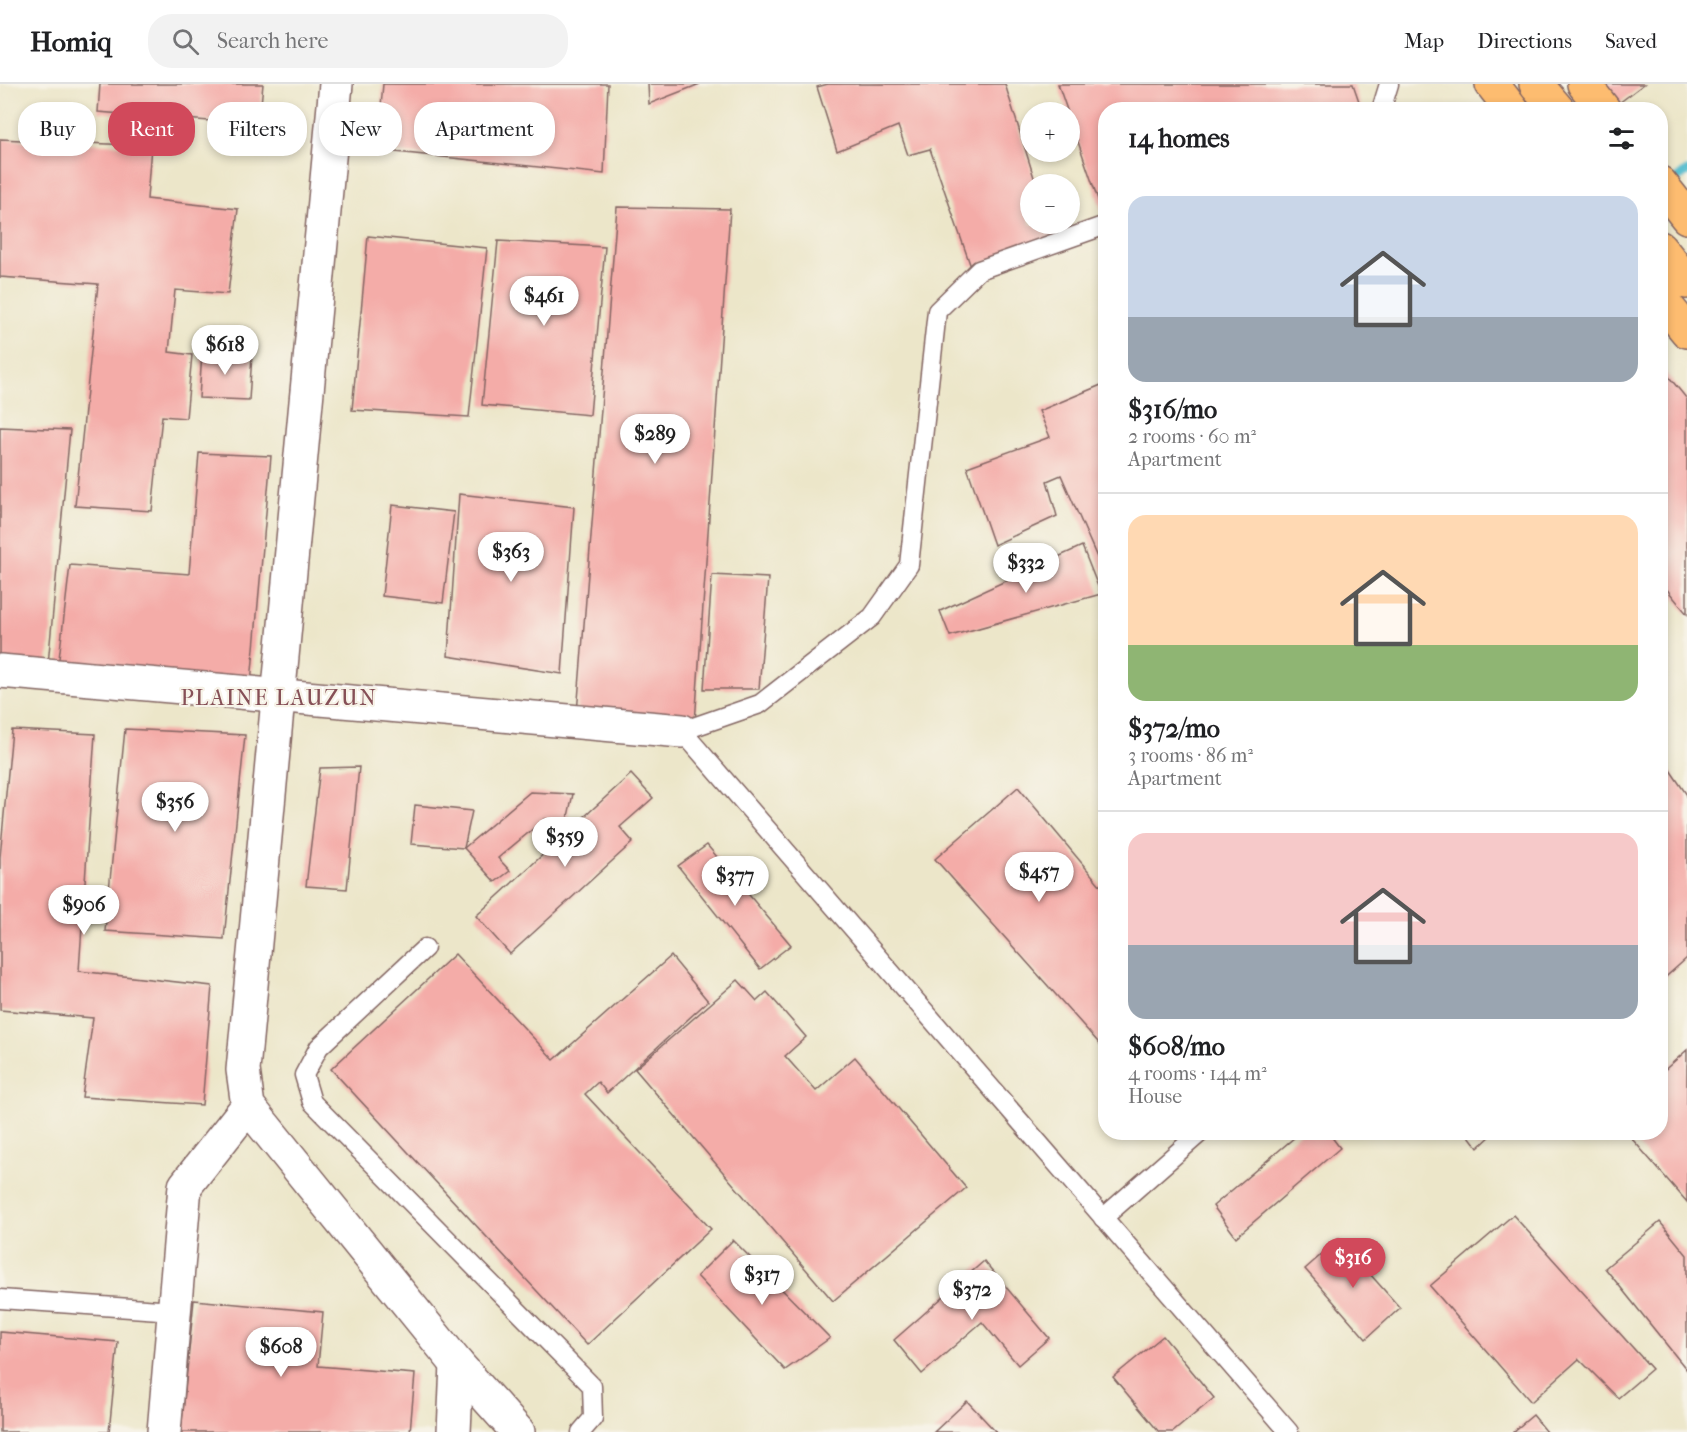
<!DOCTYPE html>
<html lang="en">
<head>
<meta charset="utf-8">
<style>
  body { margin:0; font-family:"IM FELL French Canon",serif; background:#f2f2f2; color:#202124; height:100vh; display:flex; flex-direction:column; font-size:22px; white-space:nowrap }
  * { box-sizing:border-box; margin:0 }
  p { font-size:20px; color:#757577 }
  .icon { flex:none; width:33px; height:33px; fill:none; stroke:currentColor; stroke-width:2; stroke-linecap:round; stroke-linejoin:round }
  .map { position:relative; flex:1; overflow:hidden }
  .drawer { position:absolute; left:1098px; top:18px; width:570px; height:1038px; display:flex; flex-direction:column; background:#fff; border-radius:24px; box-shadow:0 3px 9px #0003 }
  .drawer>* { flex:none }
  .banner { position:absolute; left:18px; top:18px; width:570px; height:54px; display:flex; gap:12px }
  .fabs { position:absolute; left:1020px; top:18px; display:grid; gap:12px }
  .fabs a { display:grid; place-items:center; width:60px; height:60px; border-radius:50%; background:#fff; box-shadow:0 3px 9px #0003; font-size:30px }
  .price { position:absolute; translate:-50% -51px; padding:0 14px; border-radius:21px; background:#fff; color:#222; font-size:20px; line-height:39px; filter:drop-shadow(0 2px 3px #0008) }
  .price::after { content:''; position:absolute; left:50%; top:36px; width:18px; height:14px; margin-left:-9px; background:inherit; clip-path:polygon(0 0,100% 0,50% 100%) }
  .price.current { background:#d1495b; color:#fff }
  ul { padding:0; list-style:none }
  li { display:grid; align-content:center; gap:12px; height:318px; padding:0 30px }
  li+li { border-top:2px solid #e0e0e0 }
  li span { display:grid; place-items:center; height:186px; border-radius:18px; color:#555 }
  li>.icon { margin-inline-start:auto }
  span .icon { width:108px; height:108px; fill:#fffc; stroke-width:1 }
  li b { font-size:26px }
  h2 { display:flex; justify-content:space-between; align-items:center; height:72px; padding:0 30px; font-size:26px }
  .tag { padding:0 21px; border-radius:24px; background:#fff; box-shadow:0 3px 9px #0003; font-size:21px; line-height:54px }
  .tag.current { background:#d1495b; color:#fff }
  header { display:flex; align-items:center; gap:36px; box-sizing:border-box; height:84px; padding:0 30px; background:#fff; border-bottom:2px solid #e0e0e0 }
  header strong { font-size:28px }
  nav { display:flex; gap:33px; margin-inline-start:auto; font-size:21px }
  .search { width:420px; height:54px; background:#f2f2f2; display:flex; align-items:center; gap:15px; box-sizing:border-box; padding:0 21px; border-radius:24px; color:#757577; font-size:22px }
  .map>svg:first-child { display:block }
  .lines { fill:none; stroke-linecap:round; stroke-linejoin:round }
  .stream { stroke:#51bbce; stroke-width:9 }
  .building { fill:#f4aca8 }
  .lane-casing { stroke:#836562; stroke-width:21 }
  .street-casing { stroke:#836562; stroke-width:36 }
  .highway-casing { stroke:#836562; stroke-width:36 }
  .lane { stroke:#fff; stroke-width:18 }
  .street { stroke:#fff; stroke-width:33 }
  .highway { stroke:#fdbc6f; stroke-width:33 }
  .labels { text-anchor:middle; stroke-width:4.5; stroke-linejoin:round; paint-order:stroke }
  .quarter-label { font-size:22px; letter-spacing:1.5px; fill:#865057; stroke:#f7f3e8 }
</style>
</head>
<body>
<header>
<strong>Homiq</strong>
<div class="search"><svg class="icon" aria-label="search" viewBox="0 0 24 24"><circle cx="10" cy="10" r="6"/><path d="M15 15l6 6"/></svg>Search here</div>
<nav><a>Map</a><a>Directions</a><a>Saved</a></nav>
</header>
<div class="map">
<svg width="1687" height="1348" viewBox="0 0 1687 1348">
  <rect width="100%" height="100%" fill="#f7f3e8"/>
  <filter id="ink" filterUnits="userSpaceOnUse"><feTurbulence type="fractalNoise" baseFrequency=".0167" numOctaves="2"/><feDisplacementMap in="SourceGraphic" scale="12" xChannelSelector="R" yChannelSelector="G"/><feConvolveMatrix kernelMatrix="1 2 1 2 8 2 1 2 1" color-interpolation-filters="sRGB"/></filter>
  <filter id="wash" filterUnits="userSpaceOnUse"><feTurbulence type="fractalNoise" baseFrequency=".008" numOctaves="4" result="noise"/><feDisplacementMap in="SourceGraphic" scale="24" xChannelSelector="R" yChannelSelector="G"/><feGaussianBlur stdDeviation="1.35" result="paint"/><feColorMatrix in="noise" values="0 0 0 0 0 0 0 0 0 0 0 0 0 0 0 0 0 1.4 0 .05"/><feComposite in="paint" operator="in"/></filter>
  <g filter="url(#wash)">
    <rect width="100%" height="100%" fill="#ece6c9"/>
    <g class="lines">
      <path class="stream" d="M1677 95 1687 87"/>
    </g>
    <g id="blocks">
      <g class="building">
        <path d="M100 0H263L259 41 98 28Z"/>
        <path d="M383 0H608L604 90 377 66Z"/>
        <path d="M648 0H700L649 20Z"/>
        <path d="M828 0H1005L1036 100H1030V140H1049L1053 154 971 183 930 65 908 71 898 42 837 67 817 3Z"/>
        <path d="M1058 0H1353L1362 26H1106V130H1103Z"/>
        <path d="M1604 0H1644L1619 19Z"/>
        <path d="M0 55 151 62 147 115 238 125 228 210 175 206 169 268 192 271 186 334 162 332 152 427 75 422 98 200 0 193Z"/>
        <path d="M617 123 730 125 695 639 577 629Z"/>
        <path d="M368 152 487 164 469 333 352 326Z"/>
        <path d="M498 157 605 163 590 331 482 321Z"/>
        <path d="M202 268 252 271 249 316 199 314Z"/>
        <path d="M1660 282 1687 315V530L1660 497Z"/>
        <path d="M1106 299V494L1061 391 1047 397 1057 432 994 461 967 383 1050 353 1039 327Z"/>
        <path d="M0 343 70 346 47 591 0 587Z"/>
        <path d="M199 369 271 372 250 610 57 592 70 481 189 490Z"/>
        <path d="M459 410 574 423 562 590 448 572Z"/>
        <path d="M392 421 454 428 443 519 382 512Z"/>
        <path d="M1082 462 1101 510 950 552 940 527Z"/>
        <path d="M712 491 768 494 759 605H704Z"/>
        <path d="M125 645 245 651 224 855 105 847Z"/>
        <path d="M12 646 95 650 79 887 212 902 202 1021 82 1013 93 934 0 926V773Z"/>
        <path d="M359 683 347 805 306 802 320 684Z"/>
        <path d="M1670 686 1687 711V874L1660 898V694Z"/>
        <path d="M631 690 653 714 620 743 633 758 510 870 476 832Z"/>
        <path d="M1018 703 1106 808V967L935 775Z"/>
        <path d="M530 708 573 710 567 737 545 735 498 774 510 787 495 798 464 764Z"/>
        <path d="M415 721 472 727 464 764 411 760Z"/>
        <path d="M707 761 791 861 760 885 678 782Z"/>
        <path d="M455 870 554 976 671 872 708 917 607 1009 598 998 585 1010 711 1145 587 1261 331 985Z"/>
        <path d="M738 896 757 917 767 908 806 953 785 972 816 1007 855 973 966 1104 833 1217 635 985Z"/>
        <path d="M1687 966V1118L1626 1048H1660V990Z"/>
        <path d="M1301 1048H1328L1340 1064 1236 1153 1213 1122Z"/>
        <path d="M1466 1048H1495L1478 1064Z"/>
        <path d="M1513 1131 1652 1285 1618 1314 1579 1275 1531 1318 1430 1202Z"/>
        <path d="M1660 1138 1687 1171V1286L1605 1184Z"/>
        <path d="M1339 1155 1400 1224 1366 1255 1305 1185Z"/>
        <path d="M733 1156 830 1254 785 1286 697 1192Z"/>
        <path d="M984 1177 1049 1254 1018 1281 982 1238 922 1290 894 1256Z"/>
        <path d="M194 1216 323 1228 318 1282 415 1290 410 1348H181Z"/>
        <path d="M0 1248 118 1258 109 1348H0Z"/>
        <path d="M1163 1252 1214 1314 1173 1348H1159L1113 1293Z"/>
        <path d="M967 1317 996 1348H934Z"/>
        <path d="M1533 1331 1547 1348H1513Z"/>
      </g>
    </g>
  </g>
  <g filter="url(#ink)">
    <use href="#blocks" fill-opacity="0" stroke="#836562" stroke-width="1.5"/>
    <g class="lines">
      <g class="lane-casing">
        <g id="lane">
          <path d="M1381 26 1389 0"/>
          <path d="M1106 141 979 186 937 227 909 481 872 533 760 620 682 647 1289 1348"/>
          <path d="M425 864 319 963 304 991 312 1018 592 1302 593 1334 581 1348"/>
          <path d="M1103 1134 1201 1048"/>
          <path d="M0 1215 174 1227"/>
        </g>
      </g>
      <g class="street-casing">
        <g id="street">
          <path d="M336 0 243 986 248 1022 457 1280 518 1348"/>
          <path d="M0 587 682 647"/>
          <path d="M164 1348 185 1102 248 1022"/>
          <path d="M454 1348 457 1280"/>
        </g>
      </g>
      <g class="highway-casing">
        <g id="highway">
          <path d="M1492 0 1512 26"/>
          <path d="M1536 0 1558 26"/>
          <path d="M1584 0 1604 26"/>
          <path d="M1660 99 1687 133"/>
          <path d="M1660 164 1687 198"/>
          <path d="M1660 214 1687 247"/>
        </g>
      </g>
      <use href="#lane" class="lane"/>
      <use href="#street" class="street"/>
      <use href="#highway" class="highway"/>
    </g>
  </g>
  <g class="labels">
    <g class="quarter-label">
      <text x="279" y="621">PLAINE LAUZUN</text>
    </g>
  </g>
</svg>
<div class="fabs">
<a>+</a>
<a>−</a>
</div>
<b class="price" style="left:544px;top:243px">$461</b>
<b class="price" style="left:225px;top:292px">$618</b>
<b class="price" style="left:655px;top:381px">$289</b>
<b class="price" style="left:511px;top:499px">$363</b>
<b class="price" style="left:1026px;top:510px">$332</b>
<b class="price" style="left:175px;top:749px">$356</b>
<b class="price" style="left:565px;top:784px">$359</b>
<b class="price" style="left:1039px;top:819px">$457</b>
<b class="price" style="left:735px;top:823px">$377</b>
<b class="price" style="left:84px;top:852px">$906</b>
<b class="price current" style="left:1353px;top:1205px">$316</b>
<b class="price" style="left:762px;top:1222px">$317</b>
<b class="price" style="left:972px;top:1237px">$372</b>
<b class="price" style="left:281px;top:1294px">$608</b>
<div class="banner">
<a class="tag">Buy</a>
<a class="tag current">Rent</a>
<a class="tag">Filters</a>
<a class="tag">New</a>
<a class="tag">Apartment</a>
</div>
<section class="drawer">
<h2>14 homes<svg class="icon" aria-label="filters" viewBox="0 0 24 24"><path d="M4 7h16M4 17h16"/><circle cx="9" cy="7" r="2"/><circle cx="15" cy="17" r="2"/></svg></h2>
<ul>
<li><span style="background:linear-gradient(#c9d6e8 65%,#9aa5b1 0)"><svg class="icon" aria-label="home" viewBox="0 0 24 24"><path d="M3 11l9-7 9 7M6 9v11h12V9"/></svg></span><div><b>$316/mo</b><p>2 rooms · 60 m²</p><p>Apartment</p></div></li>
<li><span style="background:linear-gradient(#ffd9b3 70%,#8fb573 0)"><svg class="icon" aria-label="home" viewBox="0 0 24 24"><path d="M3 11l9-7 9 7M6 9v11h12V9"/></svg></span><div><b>$372/mo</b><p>3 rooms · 86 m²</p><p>Apartment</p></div></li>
<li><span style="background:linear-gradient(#f6c9c9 60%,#9aa5b1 0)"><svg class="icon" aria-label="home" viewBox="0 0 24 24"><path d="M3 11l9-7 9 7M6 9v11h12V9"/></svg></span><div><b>$608/mo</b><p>4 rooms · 144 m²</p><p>House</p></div></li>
</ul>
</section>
</div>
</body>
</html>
